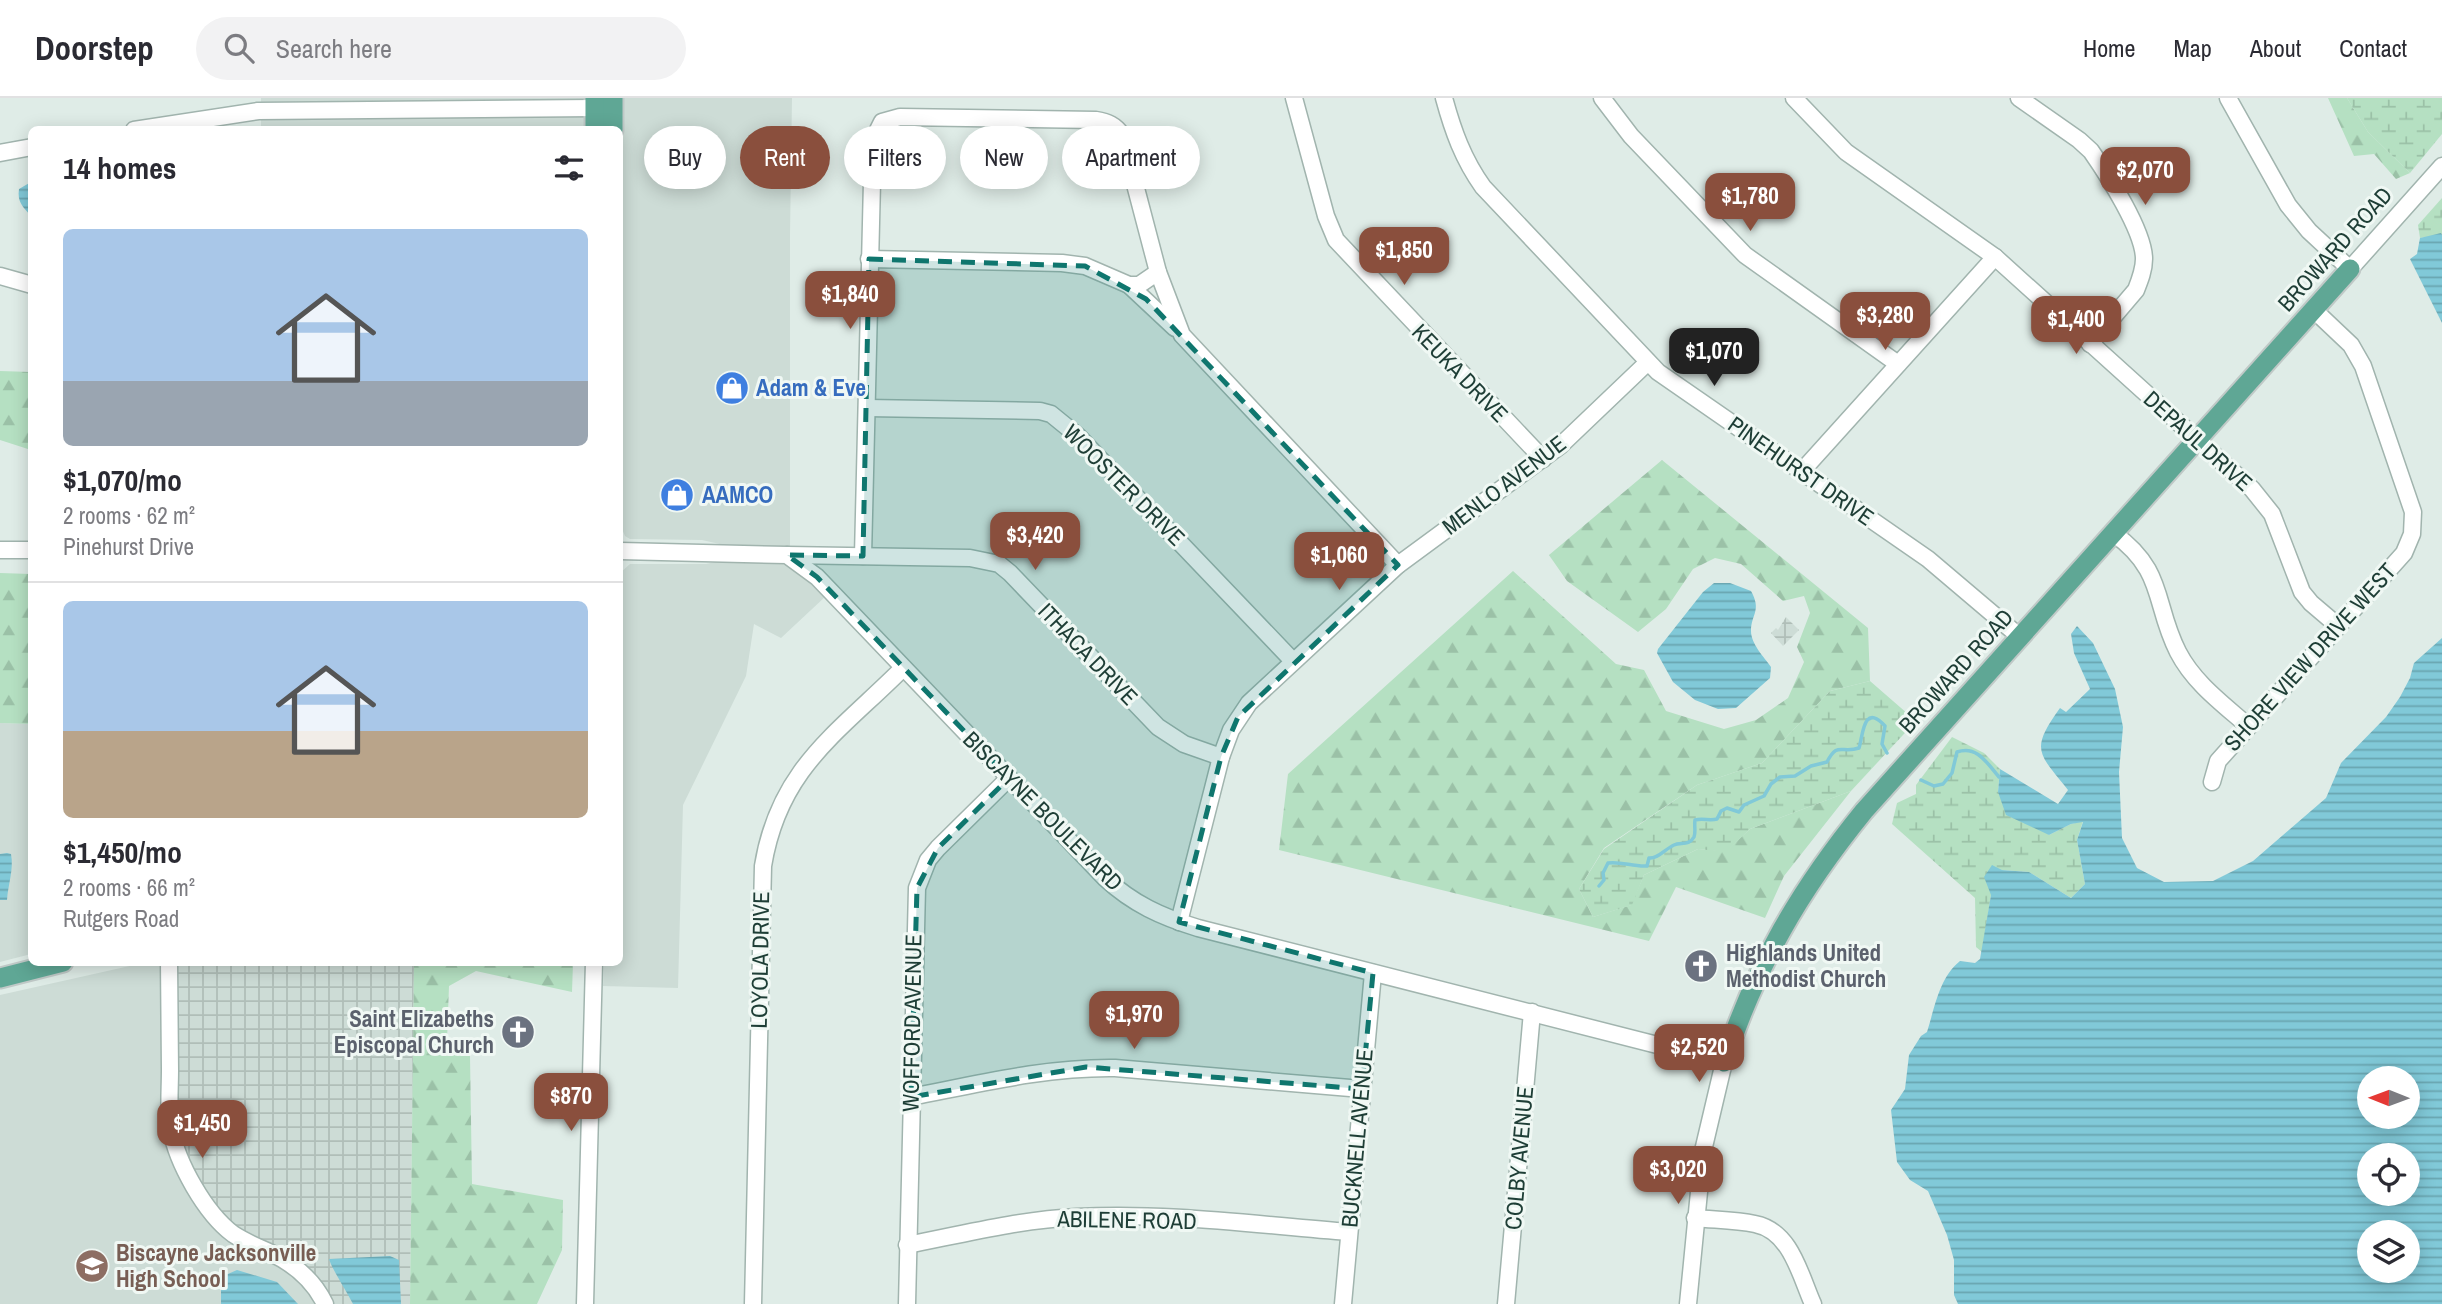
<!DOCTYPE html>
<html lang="en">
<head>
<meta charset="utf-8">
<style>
  body { margin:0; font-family:"Archivo Narrow",sans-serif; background:#f2f2f3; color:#2b2b33; height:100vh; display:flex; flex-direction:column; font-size:26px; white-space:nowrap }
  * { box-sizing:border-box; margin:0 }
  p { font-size:23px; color:#7c7c81 }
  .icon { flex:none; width:38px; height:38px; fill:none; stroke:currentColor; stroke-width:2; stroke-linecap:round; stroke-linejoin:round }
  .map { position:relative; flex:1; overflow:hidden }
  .panel { position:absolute; left:28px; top:28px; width:595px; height:840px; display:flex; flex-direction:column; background:#fff; border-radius:10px; box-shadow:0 4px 18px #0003 }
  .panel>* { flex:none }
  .top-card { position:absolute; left:644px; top:28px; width:665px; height:63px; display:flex; gap:14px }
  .needle { width:46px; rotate:271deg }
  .tools { position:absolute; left:2357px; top:968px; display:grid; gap:14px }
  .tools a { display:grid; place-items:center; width:63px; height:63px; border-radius:50%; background:#fff; box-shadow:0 4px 18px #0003; font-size:35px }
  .price { position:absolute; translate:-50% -60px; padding:0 16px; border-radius:14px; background:#8a4f3d; color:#fff; font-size:23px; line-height:46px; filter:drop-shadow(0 2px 4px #0008) }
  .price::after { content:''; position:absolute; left:50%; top:42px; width:21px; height:16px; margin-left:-10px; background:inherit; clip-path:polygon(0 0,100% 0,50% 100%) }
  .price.selected { background:#222; color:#fff }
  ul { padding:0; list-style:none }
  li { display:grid; align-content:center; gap:14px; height:371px; padding:0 35px }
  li+li { border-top:2px solid #e1e1e2 }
  li span { display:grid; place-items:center; height:217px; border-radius:10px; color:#555 }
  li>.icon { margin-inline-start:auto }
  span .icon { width:126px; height:126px; fill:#fffc; stroke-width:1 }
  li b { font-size:30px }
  h2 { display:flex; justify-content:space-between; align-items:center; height:84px; padding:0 35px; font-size:30px }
  .tag { padding:0 24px; border-radius:32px; background:#fff; box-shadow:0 4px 18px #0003; font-size:24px; line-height:63px }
  .tag.selected { background:#8a4f3d; color:#fff }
  header { display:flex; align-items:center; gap:42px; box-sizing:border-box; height:98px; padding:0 35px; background:#fff; border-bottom:2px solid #e1e1e2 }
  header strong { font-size:33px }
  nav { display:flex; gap:38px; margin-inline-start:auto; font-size:24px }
  .search { width:490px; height:63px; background:#f2f2f3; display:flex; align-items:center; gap:18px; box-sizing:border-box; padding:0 24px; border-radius:38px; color:#7c7c81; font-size:26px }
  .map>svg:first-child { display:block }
  .built { fill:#cddcd6 }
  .industrial { fill:url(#industrial-grid) }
  .forest { fill:url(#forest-firs) }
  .wetland { fill:url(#wetland-marsh) }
  .water { fill:url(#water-rules); fill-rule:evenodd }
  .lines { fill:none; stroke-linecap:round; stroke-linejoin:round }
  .stream { stroke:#81c9d8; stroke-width:3.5 }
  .minor-casing { stroke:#a1b4ae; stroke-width:19 }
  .major-casing { stroke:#c0c9c7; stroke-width:23 }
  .minor { stroke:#fff; stroke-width:16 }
  .major { stroke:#5fa795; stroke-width:19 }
  .marked { fill:#0f766e; fill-opacity:0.2; stroke:#0f766e; stroke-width:5; stroke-dasharray:14 9; stroke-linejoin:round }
  .labels { text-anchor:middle; stroke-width:6; stroke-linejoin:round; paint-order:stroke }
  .street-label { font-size:23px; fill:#1e3e36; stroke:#f0f8f4 }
  .shop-label { font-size:23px; font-weight:bold; fill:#366cbe; stroke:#f0f8f4; text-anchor:start }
  .worship-label { font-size:23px; font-weight:bold; fill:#5b616d; stroke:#f0f8f4; text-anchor:start }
  .education-label { font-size:23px; font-weight:bold; fill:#785e54; stroke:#f0f8f4; text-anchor:start }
</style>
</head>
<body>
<header>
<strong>Doorstep</strong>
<div class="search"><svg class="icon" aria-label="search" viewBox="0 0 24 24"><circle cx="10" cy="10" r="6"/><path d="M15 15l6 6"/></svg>Search here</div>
<nav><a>Home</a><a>Map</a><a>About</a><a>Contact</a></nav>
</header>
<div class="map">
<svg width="2442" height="1206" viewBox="0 0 2442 1206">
  <defs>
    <pattern id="industrial-grid" width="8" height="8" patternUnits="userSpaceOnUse" patternTransform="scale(1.75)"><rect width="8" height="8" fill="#cddcd6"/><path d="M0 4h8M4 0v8" fill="none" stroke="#b0beb8"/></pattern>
    <pattern id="forest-firs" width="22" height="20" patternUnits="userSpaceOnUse" patternTransform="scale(1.75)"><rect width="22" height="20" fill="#b5e0c2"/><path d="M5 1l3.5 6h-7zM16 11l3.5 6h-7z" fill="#9bc1a7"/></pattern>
    <pattern id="wetland-marsh" width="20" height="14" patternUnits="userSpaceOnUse" patternTransform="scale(1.75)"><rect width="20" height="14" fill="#b5e0c2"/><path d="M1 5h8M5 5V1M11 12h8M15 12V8" fill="none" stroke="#9bc1a7"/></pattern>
    <pattern id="water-rules" width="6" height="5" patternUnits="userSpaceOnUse" patternTransform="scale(1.75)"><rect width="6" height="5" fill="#81c9d8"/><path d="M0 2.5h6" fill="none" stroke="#69a5b0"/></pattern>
  </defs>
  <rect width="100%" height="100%" fill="#dfece7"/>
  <g class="built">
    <path d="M261 0H584V31L261 32Z"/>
    <path d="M623 0H792L790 137V450H737L702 442 630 441 625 438 622 431Z"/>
    <path d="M725 462 777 463 798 470 826 498 781 540 754 526 746 578 683 707 678 890 603 888 604 865 620 864V475L630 466H706Z"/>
    <path d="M0 625 32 626 31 856 0 864Z"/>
    <path d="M143 865H178L176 1015 331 1206H0V897Z"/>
  </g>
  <g class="industrial">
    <path d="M1786 519 1799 532 1783 548 1771 535 1776 530 1778 532Z"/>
    <path d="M178 865H414L410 1206H331L229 1124 213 1105 187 1061 179 1039 175 1015Z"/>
  </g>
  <g class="forest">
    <path d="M2328 0H2347L2368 34 2410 75 2396 81 2374 56 2354 58Z"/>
    <path d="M0 273 31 274V352L0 342Z"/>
    <path d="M1662 362 1868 530 1870 583 1830 593 1762 665 1697 687 1604 750 1579 791 1593 819 1631 807 1644 777 1698 751 1726 753 1750 731 1851 693 1784 778 1765 820 1676 789 1649 843 1279 752 1288 676 1513 473 1616 566 1644 572 1666 613 1724 631 1756 622 1788 600 1804 564 1797 549 1810 515 1804 498 1783 503 1741 466 1715 460 1693 471 1666 511 1638 534 1567 483 1549 457Z"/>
    <path d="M0 475 31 476V626L0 625Z"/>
    <path d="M414 865H573L572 894 476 873 449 888 447 943 470 958 472 1086 563 1102 562 1152 537 1206H410Z"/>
  </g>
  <g class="wetland">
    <path d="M2347 0H2442V36L2410 75 2368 34Z"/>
    <path d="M2442 100V137L2420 140 2418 127Z"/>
    <path d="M1870 583 1916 623 1851 693 1750 731 1726 754 1698 751 1644 777 1632 807 1593 819 1579 791 1604 751 1697 687 1762 665 1830 593Z"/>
    <path d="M1952 639 1984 655 2000 671 1998 694 2049 737 2071 726 2083 723 2077 742 2085 786 2071 800 2029 774 2002 772 1991 797 1982 854 1976 849 1975 800 1892 726 1897 705 1916 696V687Z"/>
  </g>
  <g class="water">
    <path d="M31 84V118C23 109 17 104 19 91Z"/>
    <path d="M2441 135 2442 137V225L2410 161 2417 156 2420 140Z"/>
    <path d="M1714 485H1730L1751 493C1762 513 1751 516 1751 533 1751 546 1764 559 1771 569L1770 580 1736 610 1718 611 1695 602 1673 584 1657 555 1658 551 1703 494Z"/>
    <path d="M2077 528 2093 545 2115 591 2123 629 2119 674 2122 740 2137 770 2164 784 2213 783 2253 763 2326 700 2341 665 2386 619 2400 599 2410 580 2414 565 2442 540V1206H1958L1954 1197V1162L1947 1137 1928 1093 1910 1082 1897 1064 1891 1012 1905 991 1909 957 1921 938 1927 934C1935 909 1939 880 1960 863L1975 865 1980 861 1991 797 1984 779 1992 767 2002 772 2029 774 2071 800 2085 786 2077 742 2083 724 2071 726 2049 737 2006 717 1998 694 2000 671 2058 706 2068 692C2039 655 2029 653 2060 610L2066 614 2090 591 2074 555 2071 536ZM2370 980H2408V1018H2370ZM2408 1057V1096H2370V1057ZM2408 1134V1172H2370V1134Z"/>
    <path d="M7 755 11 756C14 771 8 787 7 802H0V756Z"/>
    <path d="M390 1158 399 1162 401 1206H353C348 1196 331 1169 329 1161Z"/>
    <path d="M237 1172 277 1184 298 1206H221V1179Z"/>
  </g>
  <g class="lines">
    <g class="stream">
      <path d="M1921 682 1934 688 1943 686 1952 675 1957 654C1977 647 1987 665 1999 679"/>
      <path d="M1599 788 1604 782 1603 775 1608 765C1621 763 1633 769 1647 768L1649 760C1658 761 1665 751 1674 747 1681 744 1689 748 1694 739 1696 734 1694 728 1695 722 1703 720 1710 723 1717 721L1721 713 1727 710 1739 714 1744 707 1764 698 1771 686 1780 679 1795 678 1811 668 1827 664C1838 643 1841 656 1859 650 1863 638 1863 604 1885 628L1882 646 1887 655"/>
    </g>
    <g class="minor-casing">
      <g id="minor">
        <path d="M1294 0 1326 118 1336 142 1543 361"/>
        <path d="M1444 0C1453 33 1463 61 1483 89L1658 274 1928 461 2020 539"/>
        <path d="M1602 0 1631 38 1745 157 1898 266"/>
        <path d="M1794 0 1846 54 1995 159 2252 391 2272 416 2302 494 2311 505 2338 528"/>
        <path d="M2019 0 2079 42 2091 53C2107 76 2144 133 2144 161 2144 172 2140 182 2136 192L2090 246"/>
        <path d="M2228 0 2288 107 2309 133 2350 171 2442 68"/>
        <path d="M134 32 258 13 595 10"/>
        <path d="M0 55 32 49"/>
        <path d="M869 161 1062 165 1085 168 1129 187H1139L1158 174"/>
        <path d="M0 178 32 187"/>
        <path d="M1129 187 1175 230"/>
        <path d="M867 310 1040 313 1051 316 1078 338 1293 563"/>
        <path d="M1802 373 1995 159"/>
        <path d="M2113 435C2166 473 2153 505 2178 554 2194 585 2223 606 2248 628"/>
        <path d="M0 452H32"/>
        <path d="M620 453 787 457 817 479 1105 780C1133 806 1162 819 1198 830L1724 964 1703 1053 1688 1206"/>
        <path d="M787 457 970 460 999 466 1010 475 1158 629 1184 646 1221 659"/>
        <path d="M863 458 873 42 882 24 900 19 1096 22C1108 24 1115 27 1122 37L1158 174 1182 237 1398 467"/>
        <path d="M2212 684 2218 663 2404 455 2412 436 2413 414 2363 268 2351 247 2314 212"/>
        <path d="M1179 824 1221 659 1231 632 1249 605 1398 467 1561 347 1648 264"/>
        <path d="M169 864C169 900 170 936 170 972 170 992 168 1012 171 1031 177 1065 205 1115 233 1136 245 1144 258 1149 271 1155 294 1166 314 1183 325 1206"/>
        <path d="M911 999C978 986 1046 969 1115 970L1362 991"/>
        <path d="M1695 1120C1715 1122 1736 1122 1755 1126 1791 1133 1800 1177 1813 1206"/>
        <path d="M907 1147C963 1136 1019 1122 1076 1119 1167 1114 1258 1127 1349 1134"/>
        <path d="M585 1206 594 864"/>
        <path d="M753 1206 763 768C779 670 838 635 903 570"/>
        <path d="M907 1206 917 790 928 762 938 750 1009 680"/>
        <path d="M1343 1206 1373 875"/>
        <path d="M1506 1206 1532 914"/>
      </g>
    </g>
    <g class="major-casing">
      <g id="major">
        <path d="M595 32V0"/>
        <path d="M613 32V0"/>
        <path d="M0 880 63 864"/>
        <path d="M1724 964C1757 866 1799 793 1864 713L2350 171"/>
      </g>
    </g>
    <use href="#minor" class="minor"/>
    <use href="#major" class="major"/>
  </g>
  <path class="marked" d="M869 161 1085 168 1146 201 1398 467 1238 619 1221 659 1179 824 1373 875 1362 991 1086 969 911 999 917 790 938 750 1009 680 817 479 787 457 863 458Z"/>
  <defs>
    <g id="shop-disc" transform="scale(1.75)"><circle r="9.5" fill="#3f7fe0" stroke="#f0f8f4"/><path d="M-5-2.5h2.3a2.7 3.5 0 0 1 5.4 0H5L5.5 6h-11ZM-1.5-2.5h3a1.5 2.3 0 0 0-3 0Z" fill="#fff"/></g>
    <g id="church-disc" transform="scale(1.75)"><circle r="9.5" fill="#6b7280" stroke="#f0f8f4"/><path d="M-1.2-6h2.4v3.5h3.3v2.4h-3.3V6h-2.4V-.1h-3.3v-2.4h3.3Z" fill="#fff"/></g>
    <g id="school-disc" transform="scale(1.75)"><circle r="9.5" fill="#8d6e63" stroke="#f0f8f4"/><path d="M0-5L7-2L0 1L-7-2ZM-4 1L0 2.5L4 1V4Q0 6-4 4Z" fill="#fff"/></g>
  </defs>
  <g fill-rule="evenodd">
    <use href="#shop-disc" x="732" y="290"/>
    <use href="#shop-disc" x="677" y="397"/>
    <use href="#church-disc" x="1701" y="868"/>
    <use href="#church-disc" x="518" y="934"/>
    <use href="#school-disc" x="92" y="1168"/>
  </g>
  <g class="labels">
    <g class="street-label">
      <text transform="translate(2335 151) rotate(-48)" y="8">BROWARD ROAD</text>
      <text transform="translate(1460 275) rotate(46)" y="8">KEUKA DRIVE</text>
      <text transform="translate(2198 343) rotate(42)" y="8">DEPAUL DRIVE</text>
      <text transform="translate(1801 373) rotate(35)" y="8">PINEHURST DRIVE</text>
      <text transform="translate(1124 387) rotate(45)" y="8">WOOSTER DRIVE</text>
      <text transform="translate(1504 387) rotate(-37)" y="8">MENLO AVENUE</text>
      <text transform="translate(1088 556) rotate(46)" y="8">ITHACA DRIVE</text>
      <text transform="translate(2310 559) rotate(-48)" y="8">SHORE VIEW DRIVE WEST</text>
      <text transform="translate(1956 573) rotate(-48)" y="8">BROWARD ROAD</text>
      <text transform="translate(1043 713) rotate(45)" y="8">BISCAYNE BOULEVARD</text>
      <text transform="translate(760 862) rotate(-89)" y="8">LOYOLA DRIVE</text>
      <text transform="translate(912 925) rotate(-89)" y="8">WOFFORD AVENUE</text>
      <text transform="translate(1357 1040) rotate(-85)" y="8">BUCKNELL AVENUE</text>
      <text transform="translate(1519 1060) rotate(-85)" y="8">COLBY AVENUE</text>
      <text transform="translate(1127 1122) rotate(1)" y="8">ABILENE ROAD</text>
    </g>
    <g class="shop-label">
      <text x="756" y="298">Adam &amp; Eve</text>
      <text x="702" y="405">AAMCO</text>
    </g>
    <g class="worship-label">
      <text x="1726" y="863">Highlands United<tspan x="1726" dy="26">Methodist Church</tspan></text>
      <text x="494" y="929" text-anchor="end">Saint Elizabeths<tspan x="494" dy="26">Episcopal Church</tspan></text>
    </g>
    <g class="education-label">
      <text x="116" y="1163">Biscayne Jacksonville<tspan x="116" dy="26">High School</tspan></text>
    </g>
  </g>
</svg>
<div class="tools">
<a><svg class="needle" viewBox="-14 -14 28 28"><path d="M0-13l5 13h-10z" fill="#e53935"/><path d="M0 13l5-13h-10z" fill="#7c7c81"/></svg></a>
<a><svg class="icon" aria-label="locate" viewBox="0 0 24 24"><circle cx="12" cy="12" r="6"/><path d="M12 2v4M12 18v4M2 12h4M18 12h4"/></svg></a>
<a><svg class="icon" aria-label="layers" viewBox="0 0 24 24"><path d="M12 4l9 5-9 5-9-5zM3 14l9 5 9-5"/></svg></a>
</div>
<b class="price" style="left:2145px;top:109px">$2,070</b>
<b class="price" style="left:1750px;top:135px">$1,780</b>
<b class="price" style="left:1404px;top:189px">$1,850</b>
<b class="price" style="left:850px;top:233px">$1,840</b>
<b class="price" style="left:1885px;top:254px">$3,280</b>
<b class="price" style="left:2076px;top:258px">$1,400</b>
<b class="price selected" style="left:1714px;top:290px">$1,070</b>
<b class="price" style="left:1035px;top:474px">$3,420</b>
<b class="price" style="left:1339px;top:494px">$1,060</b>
<b class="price" style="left:1134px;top:953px">$1,970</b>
<b class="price" style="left:1699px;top:986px">$2,520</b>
<b class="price" style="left:571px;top:1035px">$870</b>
<b class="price" style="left:202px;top:1062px">$1,450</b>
<b class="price" style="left:1678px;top:1108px">$3,020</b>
<div class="top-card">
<a class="tag">Buy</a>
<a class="tag selected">Rent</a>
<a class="tag">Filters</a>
<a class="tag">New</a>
<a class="tag">Apartment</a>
</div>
<section class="panel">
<h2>14 homes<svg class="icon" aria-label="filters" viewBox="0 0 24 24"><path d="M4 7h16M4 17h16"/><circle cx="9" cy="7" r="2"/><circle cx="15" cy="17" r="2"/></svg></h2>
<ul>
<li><span style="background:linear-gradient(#a9c7e8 70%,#9aa5b1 0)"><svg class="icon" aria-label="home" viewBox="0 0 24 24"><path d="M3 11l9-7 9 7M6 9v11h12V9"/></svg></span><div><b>$1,070/mo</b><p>2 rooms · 62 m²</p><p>Pinehurst Drive</p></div></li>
<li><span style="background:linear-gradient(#a9c7e8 60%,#b9a48a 0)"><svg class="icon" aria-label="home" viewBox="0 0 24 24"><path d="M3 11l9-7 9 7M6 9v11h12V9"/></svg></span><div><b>$1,450/mo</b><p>2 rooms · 66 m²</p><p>Rutgers Road</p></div></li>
</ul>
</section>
</div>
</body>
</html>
